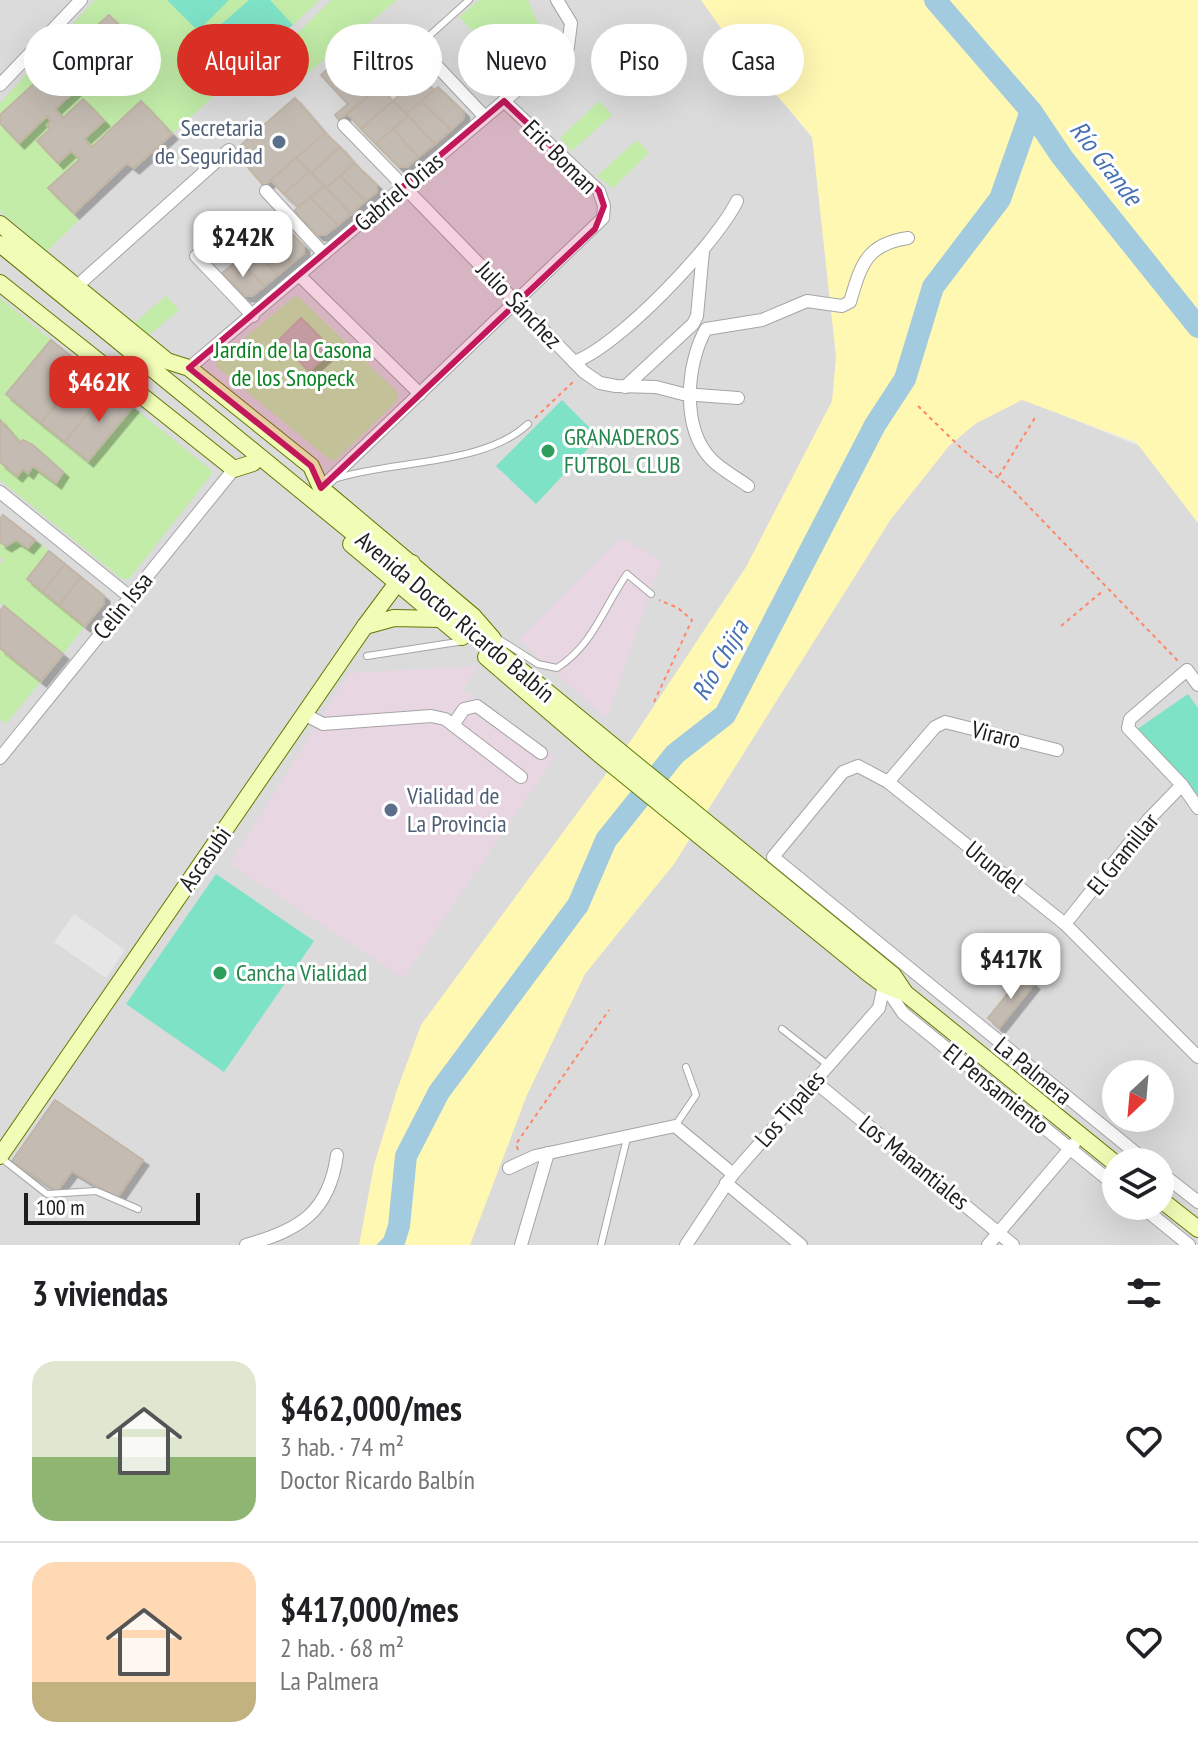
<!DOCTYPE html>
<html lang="es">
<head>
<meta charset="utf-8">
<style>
  body { margin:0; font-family:"PT Sans Narrow",sans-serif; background:#f2f2f2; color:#202124; height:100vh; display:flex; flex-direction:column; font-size:30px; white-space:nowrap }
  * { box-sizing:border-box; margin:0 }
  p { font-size:26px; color:#757577 }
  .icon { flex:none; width:44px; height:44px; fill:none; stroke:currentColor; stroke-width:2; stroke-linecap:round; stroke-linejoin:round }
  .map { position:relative; height:1245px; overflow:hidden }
  .details { display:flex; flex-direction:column; background:#fff; flex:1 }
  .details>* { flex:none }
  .guide { position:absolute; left:24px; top:24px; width:1150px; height:72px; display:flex; gap:16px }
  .needle { width:52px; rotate:206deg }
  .controls { position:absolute; left:1102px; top:1060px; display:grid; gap:16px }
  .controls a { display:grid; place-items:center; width:72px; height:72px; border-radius:50%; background:#fff; box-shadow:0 8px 32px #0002; font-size:40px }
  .scale { position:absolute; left:24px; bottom:20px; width:176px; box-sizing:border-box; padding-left:8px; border:4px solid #1e1e1e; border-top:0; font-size:22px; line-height:28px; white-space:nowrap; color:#1e1e1e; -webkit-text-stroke:6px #fff; paint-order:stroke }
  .price { position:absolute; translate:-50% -68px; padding:0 18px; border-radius:16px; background:#fff; color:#222; font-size:26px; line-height:52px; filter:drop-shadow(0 2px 4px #0008) }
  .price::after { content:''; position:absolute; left:50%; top:48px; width:24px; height:18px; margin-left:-12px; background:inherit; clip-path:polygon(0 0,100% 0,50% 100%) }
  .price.on { background:#d93025; color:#fff }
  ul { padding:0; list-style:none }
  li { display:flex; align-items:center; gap:24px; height:200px; padding:0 32px }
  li+li { border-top:2px solid #e0e0e0 }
  li span { display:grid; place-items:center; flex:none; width:224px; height:160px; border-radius:24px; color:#555 }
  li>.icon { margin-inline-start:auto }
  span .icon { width:96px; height:96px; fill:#fffc; stroke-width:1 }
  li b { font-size:34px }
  h2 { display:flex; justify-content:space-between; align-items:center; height:96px; padding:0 32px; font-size:34px }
  .pill { padding:0 28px; border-radius:36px; background:#fff; box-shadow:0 8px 32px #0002; font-size:28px; line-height:72px }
  .pill.on { background:#d93025; color:#fff }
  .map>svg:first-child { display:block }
  .residential { fill:#dcdbdb; fill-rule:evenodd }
  .industrial { fill:#e9d6e3 }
  .grass { fill:#c2eca8 }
  .sand { fill:#fff8b3 }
  .pitch { fill:#7ee2c6 }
  .parking { fill:#e6e6e6 }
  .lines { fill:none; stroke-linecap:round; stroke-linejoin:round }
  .stream { stroke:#a2cbdf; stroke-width:4 }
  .river { stroke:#a2cbdf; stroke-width:22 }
  .building { fill:#c4bcb3; stroke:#c2b5a6; stroke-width:2; filter:url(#shadow) }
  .lane-casing { stroke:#a5a5a5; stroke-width:8 }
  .street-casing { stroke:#a5a5a5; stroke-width:14 }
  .secondary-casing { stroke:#607b00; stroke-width:18 }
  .path { stroke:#ff8666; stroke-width:2; stroke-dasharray:4 4; stroke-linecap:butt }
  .lane { stroke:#fff; stroke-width:6 }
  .street { stroke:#fff; stroke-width:12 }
  .secondary { stroke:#f1fcb6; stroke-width:16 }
  .marked { fill:#c2185b; fill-opacity:0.2; stroke:#c2185b; stroke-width:6; stroke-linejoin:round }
  .service-dot { fill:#5c6f8a; stroke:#fff; stroke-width:3 }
  .leisure-dot { fill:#2e9e5b; stroke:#fff; stroke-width:3 }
  .labels { text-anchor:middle; stroke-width:6; stroke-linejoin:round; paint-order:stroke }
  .service-label { font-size:24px; fill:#4e5e75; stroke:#fff; text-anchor:end }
  .street-label { font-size:24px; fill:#1e1e1e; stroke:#fff }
  .park-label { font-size:24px; fill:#07821e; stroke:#fff }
  .leisure-label { font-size:24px; fill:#27864d; stroke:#fff; text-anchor:start }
  .water-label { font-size:26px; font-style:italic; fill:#4671b2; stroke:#fff }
</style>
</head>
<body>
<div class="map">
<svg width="1198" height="1245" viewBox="0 0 1198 1245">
  <defs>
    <filter id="shadow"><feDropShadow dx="5.5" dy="5.5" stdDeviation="0" flood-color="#0004"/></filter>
  </defs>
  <rect width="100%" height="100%" fill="#f0ede4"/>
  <path class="residential" d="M0 0H701L1022 399 1140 446 1198 521V1245H0ZM1116 1074H1160V1118H1116ZM1116 1162H1160V1206H1116Z"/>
  <g class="industrial">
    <path d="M622 537 661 561 607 719 519 640Z"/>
    <path d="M479 666 463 689 555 757 403 978 230 864 349 673Z"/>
  </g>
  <g class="grass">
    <path d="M95 0H249L204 40 237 75 172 134 140 101 49 188 79 220 47 251 0 211V103Z"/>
    <path d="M270 0H319L293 25Z"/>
    <path d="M332 0H397L296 83 273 56Z"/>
    <path d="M479 0H528L537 22 560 38 516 75 459 17Z"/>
    <path d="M599 101 612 115 572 151 560 138Z"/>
    <path d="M637 140 649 153 613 188 597 176Z"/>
    <path d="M166 296 179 310 147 337 132 325Z"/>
    <path d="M295 296 300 298 398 393V400L336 460H330L217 367 216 362Z"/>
    <path d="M0 298 51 340 7 395 88 461 133 407 211 470V475L129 579H122L0 480Z"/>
    <path d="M16 540H35L49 551 27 579 85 626 63 654 0 603V564L4 560 0 557V542L6 546Z"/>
    <path d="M0 648 41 681 6 724 0 719Z"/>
  </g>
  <path class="sand" d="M701 0H1198V523L1136 442 1022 400 975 424 949 446 891 519 674 864 585 974 527 1095 470 1245H359L374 1165 397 1090 421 1025 634 736 746 567 832 401 836 357 812 136 732 44Z"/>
  <g class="pitch">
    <path d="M167 0H229L198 31Z"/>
    <path d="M249 0H270L293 25 237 75 203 40Z"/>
    <path d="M562 400 599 437 536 504 496 466Z"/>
    <path d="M1188 694 1198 708V812L1136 730Z"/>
    <path d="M216 874 314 941 224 1072 126 1004Z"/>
  </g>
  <path class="parking" d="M74 914 125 950 106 978 54 942Z"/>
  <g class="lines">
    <path class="stream" d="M379 1245 399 1226"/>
    <g class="river">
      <path d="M935 0 1031 111 1062 157 1198 327"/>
      <path d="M393 1245 399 1226 406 1156 439 1092 578 905 606 840 675 754 725 715 875 425 905 379 933 287 1000 199 1031 111"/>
    </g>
  </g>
  <g class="building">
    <path d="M109 15 132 38 55 109 63 118 83 99 104 121 84 139 92 147 141 101 172 134 134 168 127 163 74 213 48 188 80 159 71 151 58 163 37 141 50 129 47 125 51 121 47 116 19 143 0 123V115Z"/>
    <path d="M339 59 370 94 339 120 335 115 348 104 321 75Z"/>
    <path d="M420 76 434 90 406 114 393 101Z"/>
    <path d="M379 87 393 101 361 129 348 114Z"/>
    <path d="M438 87 464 112 463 119 451 130 421 101Z"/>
    <path d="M295 98 325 133 264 186 234 151Z"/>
    <path d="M393 101 408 116 376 144 361 129Z"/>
    <path d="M421 101 451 130 435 144 406 114Z"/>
    <path d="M408 116 435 144 418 157 393 129Z"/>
    <path d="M393 129 418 157 407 167H399L376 144Z"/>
    <path d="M325 133 340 147 312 173 296 158Z"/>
    <path d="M340 147 354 163 326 189 312 173Z"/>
    <path d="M296 158 309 172 284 194 271 180Z"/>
    <path d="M354 163 377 185V192L365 201 340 176Z"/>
    <path d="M309 172 324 186 298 207 284 194Z"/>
    <path d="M340 176 365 201 351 214 326 189Z"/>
    <path d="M324 186 351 214 338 225 310 197Z"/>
    <path d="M310 197 338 225 325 235H318L294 211Z"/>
    <path d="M263 212 277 226 252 248 238 234Z"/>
    <path d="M281 223 304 246V253L292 263 265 237Z"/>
    <path d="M265 237 292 263 278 275 252 248Z"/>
    <path d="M252 248 278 275 265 286 238 260Z"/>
    <path d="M238 260 265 286 252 296H245L222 273Z"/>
    <path d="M301 318 332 350 309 371 279 340Z"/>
    <path d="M51 340 86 368 41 423 6 394Z"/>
    <path d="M86 368 109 387 65 442 41 423Z"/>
    <path d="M109 387 133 407 88 461 65 442Z"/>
    <path d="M0 420 20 443 23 440 33 445 63 472 56 483 33 466 28 473 23 469 17 476 0 462Z"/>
    <path d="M3 515 35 540 28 548 16 540 6 546 0 542V519Z"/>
    <path d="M49 551 65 564 43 592 27 579Z"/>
    <path d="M65 564 81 577 59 605 43 592Z"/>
    <path d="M81 577 104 596V603L85 626 59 605Z"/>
    <path d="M4 606 63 654 41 681 0 648V611Z"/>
    <path d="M1023 975 1034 984 999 1028 988 1018Z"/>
    <path d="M55 1100 143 1160 117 1198 72 1171 57 1191 12 1161Z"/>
  </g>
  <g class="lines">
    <g class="lane-casing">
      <g id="lane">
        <path d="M380 80 469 0"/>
        <path d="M334 479C391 460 484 466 528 424"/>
        <path d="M494 636 538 664 557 668C594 644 603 608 627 574L651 594"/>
        <path d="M367 656 464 641"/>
        <path d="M782 1029 828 1065"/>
        <path d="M675 1126 696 1095 686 1067"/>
        <path d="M0 1157 47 1194 96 1191 138 1209"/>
        <path d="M601 1245 627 1138"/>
      </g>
    </g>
    <g class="street-casing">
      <g id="street">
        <path d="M419 47 485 117"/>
        <path d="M0 85 81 0"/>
        <path d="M344 125 584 372 600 383 616 386 656 387 683 394 738 398"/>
        <path d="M266 191 324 254"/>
        <path d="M196 256 253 316"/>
        <path d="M300 276 420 394"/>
        <path d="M77 286 229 150"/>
        <path d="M574 362C618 347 716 244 737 201"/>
        <path d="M189 368 568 47 571 23 557 0"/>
        <path d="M625 387 693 324 697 316 703 251"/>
        <path d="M748 486C737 478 722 470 712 460 681 429 686 364 706 329L762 320 807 301 842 306 850 302C861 265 866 244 908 238"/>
        <path d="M321 488 603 218 604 206 599 191 504 101"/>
        <path d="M0 492 130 597"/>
        <path d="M1198 685 1187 670 1130 719 1128 728 1182 785 1198 808"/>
        <path d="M304 714 323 724 431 716 445 719 521 777"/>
        <path d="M453 725 464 709 477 706 541 753"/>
        <path d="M1057 750 945 722 935 727 888 782 858 766 843 772 773 857 1147 1162"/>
        <path d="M0 758 234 469"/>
        <path d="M888 782 1065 924 1198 1057"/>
        <path d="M1065 924 1148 820 1182 785"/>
        <path d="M884 985 903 1013 1116 1186"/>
        <path d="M814 1081 1013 1245"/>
        <path d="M509 1168 535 1156 675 1126 733 1174"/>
        <path d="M1160 1172 1198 1202"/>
        <path d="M726 1183 801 1245"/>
        <path d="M1141 1206 1189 1245"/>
        <path d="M246 1245C299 1230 329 1213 337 1155"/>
        <path d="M521 1245 548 1153"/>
        <path d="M686 1245 733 1174 879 1008 884 985 888 980"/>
        <path d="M988 1245 1074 1144"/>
      </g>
    </g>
    <g class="secondary-casing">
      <g id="secondary">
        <path d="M0 224 167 361 189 368 311 466 321 488 473 616 493 639"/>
        <path d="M0 244 893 975 905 993 1116 1164"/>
        <path d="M0 283 234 469 253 463"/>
        <path d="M351 544 462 637"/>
        <path d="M365 626 394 618 441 619"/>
        <path d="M486 657 599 754 868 973 884 985 905 993"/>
        <path d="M0 1156 365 626 412 563"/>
        <path d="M1160 1199 1198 1229"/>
      </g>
    </g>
    <g class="path">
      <path d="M918 406 961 448 1011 488 1178 661"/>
      <path d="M535 418 574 381"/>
      <path d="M999 476 1036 416"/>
      <path d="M1061 626 1104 590"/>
      <path d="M654 702 692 620 678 608 659 600"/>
      <path d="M518 1150 516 1144 609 1010"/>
    </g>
    <use href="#lane" class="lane"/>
    <use href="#street" class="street"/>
    <use href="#secondary" class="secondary"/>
  </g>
  <path class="marked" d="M504 101 599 191 604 206 595 229 321 488 311 466 189 368Z"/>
  <g class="service-dot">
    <circle cx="279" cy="142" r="8"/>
    <circle cx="391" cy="810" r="8"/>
  </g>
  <g class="leisure-dot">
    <circle cx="548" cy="451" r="8"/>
    <circle cx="220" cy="973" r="8"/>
  </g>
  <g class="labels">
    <g class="service-label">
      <text x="263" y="136">Secretaria<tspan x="263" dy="28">de Seguridad</tspan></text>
      <text x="407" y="804" text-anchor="start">Vialidad de<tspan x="407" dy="28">La Provincia</tspan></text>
    </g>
    <g class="street-label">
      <text transform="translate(560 157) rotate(45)" y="8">Eric Boman</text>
      <text transform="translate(399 192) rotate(-40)" y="8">Gabriel Orias</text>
      <text transform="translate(519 305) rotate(46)" y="8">Julio Sánchez</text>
      <text transform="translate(123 606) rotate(-51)" y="8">Celin Issa</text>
      <text transform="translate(455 617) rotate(40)" y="8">Avenida Doctor Ricardo Balbín</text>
      <text transform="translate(996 735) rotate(14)" y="8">Viraro</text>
      <text transform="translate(1123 854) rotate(-51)" y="8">El Gramillar</text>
      <text transform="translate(205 859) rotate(-55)" y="8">Ascasubi</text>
      <text transform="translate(994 867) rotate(39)" y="8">Urundel</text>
      <text transform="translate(1033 1071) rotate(39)" y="8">La Palmera</text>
      <text transform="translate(996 1089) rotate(39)" y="8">El Pensamiento</text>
      <text transform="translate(790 1109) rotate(-49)" y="8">Los Tipales</text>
      <text transform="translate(914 1163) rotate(39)" y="8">Los Manantiales</text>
    </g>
    <g class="park-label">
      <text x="293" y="358">Jardín de la Casona<tspan x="293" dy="28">de los Snopeck</tspan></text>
    </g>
    <g class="leisure-label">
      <text x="564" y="445">GRANADEROS<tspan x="564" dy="28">FUTBOL CLUB</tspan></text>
      <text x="236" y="981">Cancha Vialidad</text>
    </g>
    <g class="water-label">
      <text transform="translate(1106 163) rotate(52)" y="9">Río Grande</text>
      <text transform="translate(720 660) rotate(-60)" y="9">Río Chijra</text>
    </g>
  </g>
</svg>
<div class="controls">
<a><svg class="needle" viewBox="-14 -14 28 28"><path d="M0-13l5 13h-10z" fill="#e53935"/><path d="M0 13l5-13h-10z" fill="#757577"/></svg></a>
<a><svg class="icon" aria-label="layers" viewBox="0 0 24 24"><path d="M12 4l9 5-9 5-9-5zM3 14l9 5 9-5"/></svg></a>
</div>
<div class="scale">100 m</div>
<b class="price" style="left:243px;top:279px">$242K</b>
<b class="price on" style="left:99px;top:424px">$462K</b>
<b class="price" style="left:1011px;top:1001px">$417K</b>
<div class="guide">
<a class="pill">Comprar</a>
<a class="pill on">Alquilar</a>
<a class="pill">Filtros</a>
<a class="pill">Nuevo</a>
<a class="pill">Piso</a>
<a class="pill">Casa</a>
</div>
</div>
<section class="details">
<h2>3 viviendas<svg class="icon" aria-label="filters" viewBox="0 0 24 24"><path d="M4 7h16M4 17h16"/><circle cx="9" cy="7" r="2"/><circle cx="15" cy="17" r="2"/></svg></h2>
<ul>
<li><span style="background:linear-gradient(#dfe7d0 60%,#8fb573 0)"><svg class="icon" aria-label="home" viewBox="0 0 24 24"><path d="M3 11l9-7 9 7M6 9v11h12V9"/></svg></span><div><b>$462,000/mes</b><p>3 hab. · 74 m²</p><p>Doctor Ricardo Balbín</p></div><svg class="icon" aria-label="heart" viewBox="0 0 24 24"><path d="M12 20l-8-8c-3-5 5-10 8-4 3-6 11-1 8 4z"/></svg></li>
<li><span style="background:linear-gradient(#ffd9b3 75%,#c2b280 0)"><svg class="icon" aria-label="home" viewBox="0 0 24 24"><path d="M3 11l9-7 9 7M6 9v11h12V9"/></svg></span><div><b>$417,000/mes</b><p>2 hab. · 68 m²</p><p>La Palmera</p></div><svg class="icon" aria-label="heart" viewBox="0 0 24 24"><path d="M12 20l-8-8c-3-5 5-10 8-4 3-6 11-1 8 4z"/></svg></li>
</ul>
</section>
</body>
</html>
